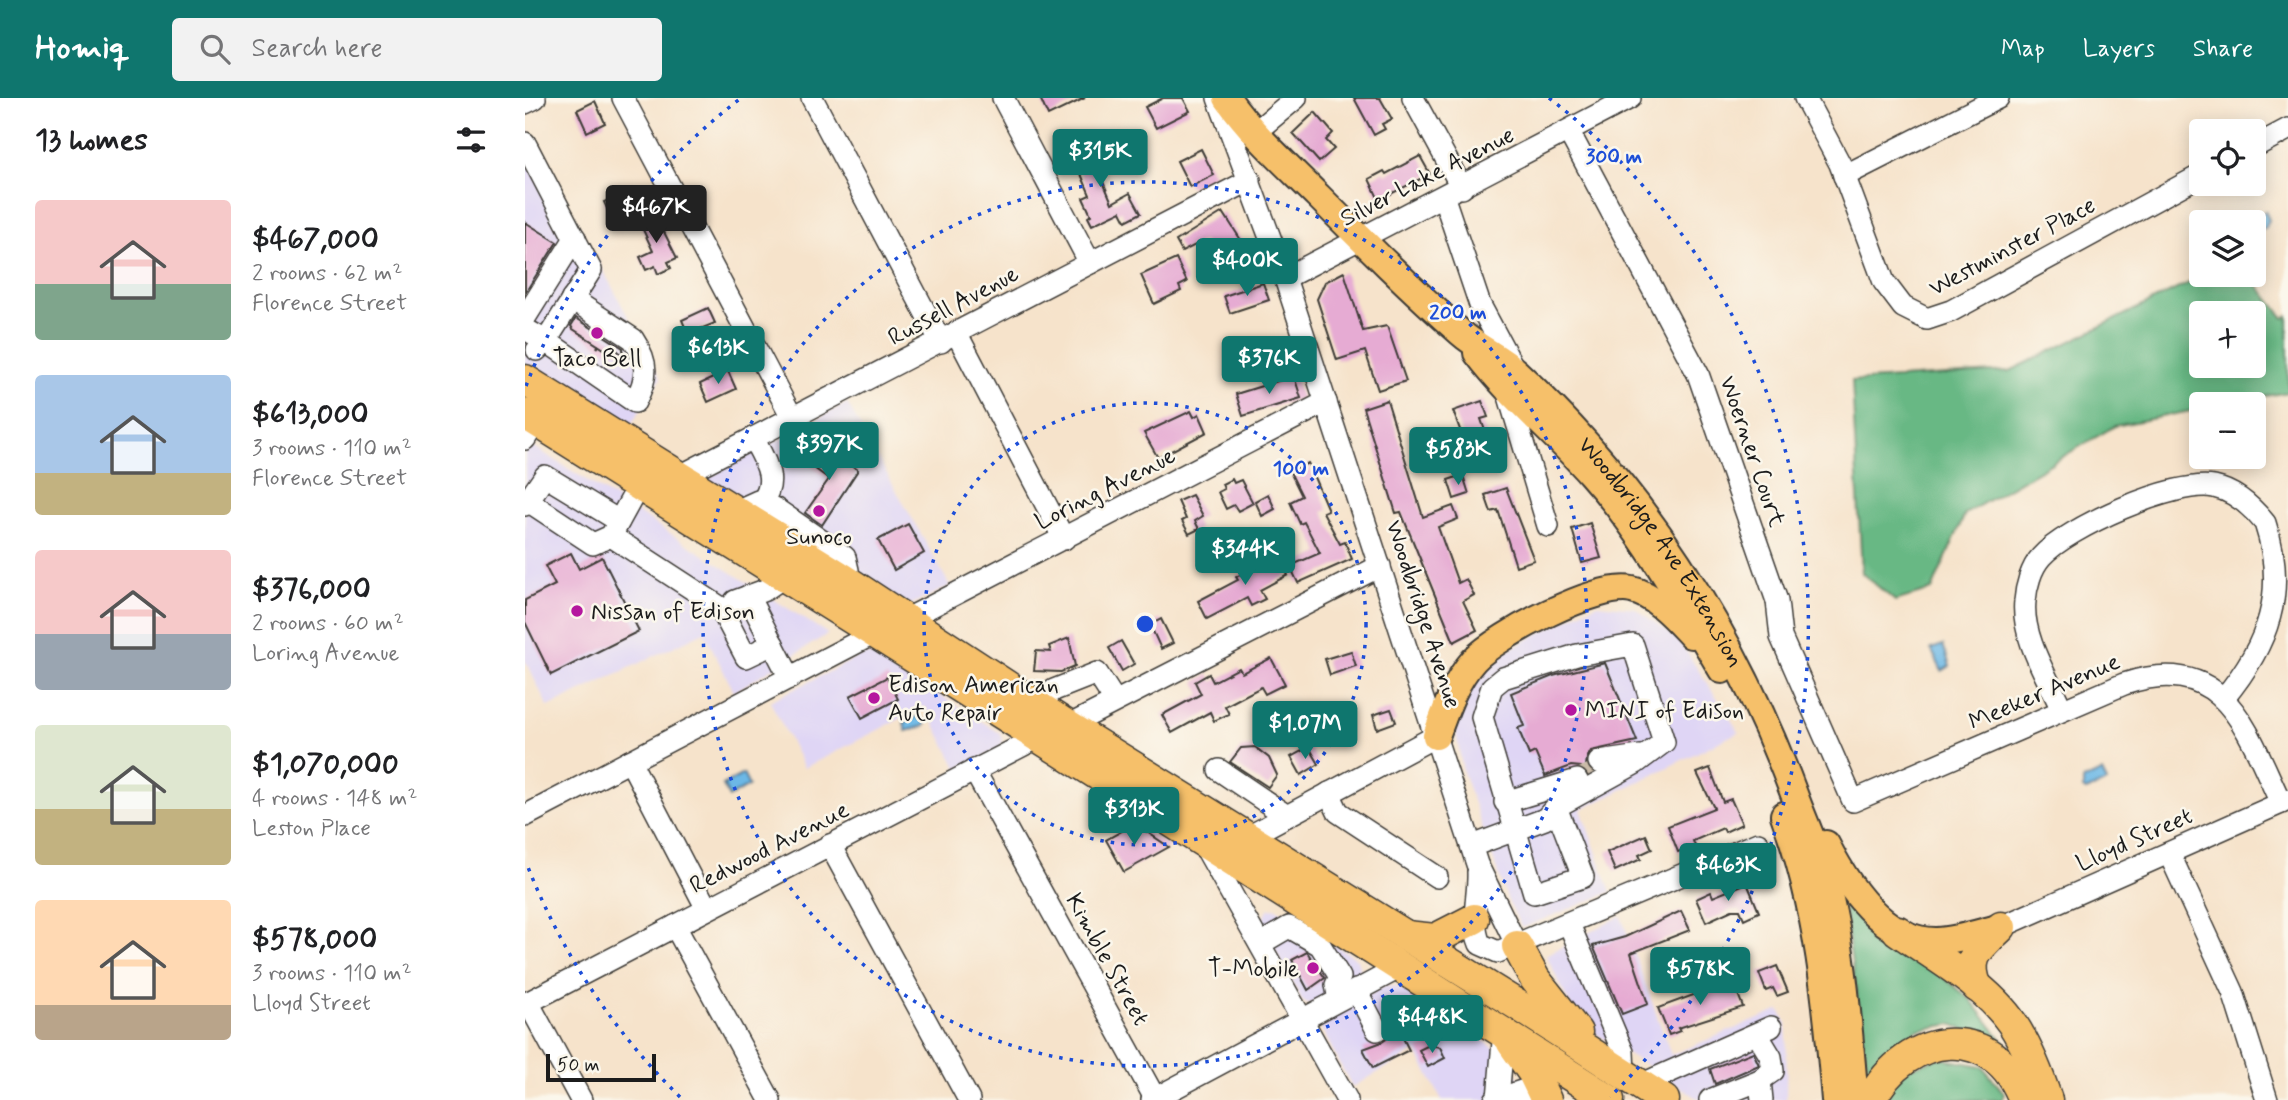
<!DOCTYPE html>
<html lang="en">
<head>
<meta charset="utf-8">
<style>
  body { margin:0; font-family:Mynerve,sans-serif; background:#f2f2f2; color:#202124; height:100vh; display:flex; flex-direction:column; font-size:26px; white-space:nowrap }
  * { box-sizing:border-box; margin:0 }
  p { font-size:23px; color:#757577 }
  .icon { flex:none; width:38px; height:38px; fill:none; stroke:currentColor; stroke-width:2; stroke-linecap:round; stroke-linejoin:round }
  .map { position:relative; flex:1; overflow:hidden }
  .side { display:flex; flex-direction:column; background:#fff; width:525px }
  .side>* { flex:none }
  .tools { position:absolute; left:1664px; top:21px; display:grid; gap:14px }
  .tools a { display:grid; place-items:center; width:77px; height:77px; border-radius:7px; background:#fff; box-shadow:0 4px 18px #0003; font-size:35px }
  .scale { position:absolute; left:21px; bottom:18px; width:110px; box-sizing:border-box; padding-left:7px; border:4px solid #1c1c1c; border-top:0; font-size:19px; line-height:24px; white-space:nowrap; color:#1c1c1c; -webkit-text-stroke:5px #fbf7ec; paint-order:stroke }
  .price { position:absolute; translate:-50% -60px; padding:0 16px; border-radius:7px; background:#0f766e; color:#fff; font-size:23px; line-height:46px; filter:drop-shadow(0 2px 4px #0008) }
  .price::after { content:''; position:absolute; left:50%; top:42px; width:21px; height:16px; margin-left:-10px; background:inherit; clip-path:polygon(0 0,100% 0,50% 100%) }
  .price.on { background:#222; color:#fff }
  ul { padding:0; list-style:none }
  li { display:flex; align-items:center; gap:21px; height:175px; padding:0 35px }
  li span { display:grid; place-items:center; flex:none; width:196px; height:140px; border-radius:7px; color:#555 }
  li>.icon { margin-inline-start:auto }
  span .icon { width:84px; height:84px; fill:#fffc; stroke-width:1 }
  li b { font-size:30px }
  h2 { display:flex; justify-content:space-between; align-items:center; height:84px; padding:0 35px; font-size:30px }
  header { display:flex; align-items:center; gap:42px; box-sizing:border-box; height:98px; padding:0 35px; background:#0f766e; color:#fff }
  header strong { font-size:33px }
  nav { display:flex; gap:38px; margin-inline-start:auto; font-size:24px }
  .search { width:490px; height:63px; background:#f2f2f2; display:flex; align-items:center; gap:18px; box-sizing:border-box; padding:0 24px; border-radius:7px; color:#757577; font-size:26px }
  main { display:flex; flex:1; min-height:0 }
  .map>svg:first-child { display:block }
  .built { fill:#dfd5f5 }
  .forest { fill:#68b884; stroke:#426a50; stroke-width:2; fill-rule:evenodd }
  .water { fill:#6cb8e6; stroke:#446a81; stroke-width:2 }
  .building { fill:#e6abd3 }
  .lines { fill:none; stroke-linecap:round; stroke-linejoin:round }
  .minor-tunnel { stroke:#cabba8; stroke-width:21; stroke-dasharray:21 10; stroke-linecap:butt }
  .minor-casing { stroke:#3d3a36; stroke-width:24 }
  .major-casing { stroke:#3d3a36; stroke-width:30 }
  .highway-casing { stroke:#3d3a36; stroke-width:33 }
  .path { stroke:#3d3a36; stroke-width:2.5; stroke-dasharray:5 5; stroke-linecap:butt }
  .minor { stroke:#fff; stroke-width:21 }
  .major { stroke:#f6c06b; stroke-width:26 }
  .highway { stroke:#f6c06b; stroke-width:30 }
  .ring { fill:none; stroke:#1d4ed8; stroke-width:3.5; stroke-dasharray:3.5 7 }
  .poi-dot { fill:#b5179e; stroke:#fbf7ec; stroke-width:2.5 }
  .labels { text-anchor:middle; stroke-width:5; stroke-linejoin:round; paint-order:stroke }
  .street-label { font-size:24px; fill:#1c1c1c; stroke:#fbf7ec }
  .poi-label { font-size:24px; fill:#1c1c1c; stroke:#fbf7ec; text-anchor:start }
  .centre { fill:#1d4ed8; stroke:#fbf7ec; stroke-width:3.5 }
  .ring-label { font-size:21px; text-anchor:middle; font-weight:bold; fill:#1d4ed8; stroke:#fbf7ec; stroke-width:5; stroke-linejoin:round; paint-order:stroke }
</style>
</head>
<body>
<header>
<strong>Homiq</strong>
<div class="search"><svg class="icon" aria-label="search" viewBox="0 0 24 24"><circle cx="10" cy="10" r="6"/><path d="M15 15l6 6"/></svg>Search here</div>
<nav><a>Map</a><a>Layers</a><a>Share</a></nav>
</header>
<main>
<section class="side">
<h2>13 homes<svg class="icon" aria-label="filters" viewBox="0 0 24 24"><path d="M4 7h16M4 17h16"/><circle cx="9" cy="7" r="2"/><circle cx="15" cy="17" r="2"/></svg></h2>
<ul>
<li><span style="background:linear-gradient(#f6c9c9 60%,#7fa58c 0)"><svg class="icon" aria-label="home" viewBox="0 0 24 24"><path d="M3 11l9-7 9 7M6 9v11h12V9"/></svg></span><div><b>$467,000</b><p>2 rooms · 62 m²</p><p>Florence Street</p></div></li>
<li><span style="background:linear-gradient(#a9c7e8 70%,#c2b280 0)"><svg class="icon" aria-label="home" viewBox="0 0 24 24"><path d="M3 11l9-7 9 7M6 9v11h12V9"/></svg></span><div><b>$613,000</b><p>3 rooms · 110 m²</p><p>Florence Street</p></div></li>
<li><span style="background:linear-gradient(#f6c9c9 60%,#9aa5b1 0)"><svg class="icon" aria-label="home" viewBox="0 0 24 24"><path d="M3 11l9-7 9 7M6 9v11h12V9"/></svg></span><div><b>$376,000</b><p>2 rooms · 60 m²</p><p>Loring Avenue</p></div></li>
<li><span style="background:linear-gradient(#dfe7d0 60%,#c2b280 0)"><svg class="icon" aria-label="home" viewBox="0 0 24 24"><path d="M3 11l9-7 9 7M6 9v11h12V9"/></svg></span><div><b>$1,070,000</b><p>4 rooms · 148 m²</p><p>Leston Place</p></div></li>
<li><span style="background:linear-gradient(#ffd9b3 75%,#b9a48a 0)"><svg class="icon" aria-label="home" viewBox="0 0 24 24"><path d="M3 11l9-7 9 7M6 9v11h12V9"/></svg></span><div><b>$578,000</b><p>3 rooms · 110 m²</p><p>Lloyd Street</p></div></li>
</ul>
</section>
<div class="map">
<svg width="1763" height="1002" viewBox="0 0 1763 1002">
  <rect width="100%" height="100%" fill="#fbf7ec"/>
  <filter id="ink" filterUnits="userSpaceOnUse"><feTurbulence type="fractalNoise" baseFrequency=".0143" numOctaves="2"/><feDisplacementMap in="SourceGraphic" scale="14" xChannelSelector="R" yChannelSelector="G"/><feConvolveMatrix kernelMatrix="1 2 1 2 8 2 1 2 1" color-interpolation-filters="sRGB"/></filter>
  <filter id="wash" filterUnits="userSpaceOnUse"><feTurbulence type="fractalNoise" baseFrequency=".00686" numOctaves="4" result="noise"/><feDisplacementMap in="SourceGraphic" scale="28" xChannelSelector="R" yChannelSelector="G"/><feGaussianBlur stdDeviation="1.57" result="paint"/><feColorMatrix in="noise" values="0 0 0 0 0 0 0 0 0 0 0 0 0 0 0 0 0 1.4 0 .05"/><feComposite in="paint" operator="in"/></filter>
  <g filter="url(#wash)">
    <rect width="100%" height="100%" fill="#f6e3cb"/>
    <g class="built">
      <path d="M0 27 136 280 103 331 0 266Z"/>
      <path d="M322 305 425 488 383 508 181 381Z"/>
      <path d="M0 343 303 536 209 594 179 534 23 609 0 562Z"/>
      <path d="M1072 506 1110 510 1153 541 1214 634 1056 712 1086 794 997 830 983 803 938 674 930 628 951 580 981 553Z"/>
      <path d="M350 556 475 635 478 644 474 651 433 671 400 608 279 670 245 603 338 557Z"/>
      <path d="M751 810 832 861 836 875 832 881 786 906 778 904 737 826 743 811Z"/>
      <path d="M1096 818 1146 957 1255 912 1262 927 1261 1002H1176L1054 925 1021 857Z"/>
      <path d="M861 887 877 889 983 959 1004 1002H917L891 953 827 989 793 924Z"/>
    </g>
    <g class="forest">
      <path d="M1680 177H1725L1759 220 1763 218V294L1699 306H1676V311L1590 328 1440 416 1407 492 1370 503 1337 475 1327 283 1485 273ZM1676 215H1729V268H1676Z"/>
      <path d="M1317 796 1445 901 1485 952 1427 926 1392 932 1369 951 1344 983Z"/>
      <path d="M1414 960 1457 968 1480 996 1477 1002H1350L1381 971Z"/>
    </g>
    <g class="water">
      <path d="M1740 113 1744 122 1741 129 1729 135V124H1724Z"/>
      <path d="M1418 547 1425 568 1417 573 1406 551Z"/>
      <path d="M392 618 401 623 400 628 381 633 379 625Z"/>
      <path d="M1577 674 1582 684 1561 693 1558 691V682Z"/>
      <path d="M218 676 224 688 204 699 198 687Z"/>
    </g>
    <g id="blocks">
      <g class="building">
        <path d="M515 0H560L523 18Z"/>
        <path d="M638 0H658L665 13 631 30 620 9Z"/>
        <path d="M829 0H855L867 21 857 26 860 31 849 37Z"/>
        <path d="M70 3 80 25 62 34 52 12Z"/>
        <path d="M790 14 808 35 801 42 809 51 794 64 768 35Z"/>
        <path d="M560 41 587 105 605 95 616 115 601 123 596 113 567 127 563 119 566 117 558 100 565 97 544 48Z"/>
        <path d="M676 51 689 77 665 89 652 63Z"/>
        <path d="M895 58 905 76 854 102 844 81 859 73 861 76Z"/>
        <path d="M107 91 117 113 89 126 79 104Z"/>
        <path d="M129 114 152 160 143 164 146 170 133 176 130 168 121 172 115 159 128 153 113 121Z"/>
        <path d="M698 114 723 153 692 165 678 143 657 154 651 143Z"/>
        <path d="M0 124 32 144 0 195Z"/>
        <path d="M651 161 662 184 654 188 656 193 629 206 616 177Z"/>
        <path d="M819 174 838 233 862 228 881 283 853 292 840 253 812 262 792 201 800 184Z"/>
        <path d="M738 185 744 202 705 215 699 198Z"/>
        <path d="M183 210 190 225 163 236 157 222Z"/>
        <path d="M51 220 98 250V257L90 251 87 256 48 231 46 228Z"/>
        <path d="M203 273 211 291 183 304 175 286Z"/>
        <path d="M769 278 776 300 718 318 711 296Z"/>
        <path d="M862 302 898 419 928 408 933 421 913 429 933 485 941 481 949 497 938 503 952 532 929 544 876 414 871 415 838 310Z"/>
        <path d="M957 303 963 319 956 321 971 365 944 374 940 363 946 361 928 313Z"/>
        <path d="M666 313 669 319 674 316 682 334 633 360 619 335Z"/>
        <path d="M296 345 333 372 297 427 280 415 304 381 282 365Z"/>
        <path d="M783 365 803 412 798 414 815 446 820 444 827 461 773 485 765 468 795 455 779 424 775 426 765 404 777 398 765 374Z"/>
        <path d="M938 377 944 396 929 401 923 382Z"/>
        <path d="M707 381 709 385 716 382 728 405 713 413 709 407 701 411 693 394 699 391 697 386Z"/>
        <path d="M981 390 1009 462 991 468 973 412 966 414 960 397Z"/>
        <path d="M743 396 750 411 737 418 730 403Z"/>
        <path d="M667 397 678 418 670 423 674 431 664 436 657 423 661 421 653 403Z"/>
        <path d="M1065 425 1076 460 1057 465 1047 431Z"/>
        <path d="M383 426 399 455 369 472 353 442Z"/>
        <path d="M46 455 54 471 77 459 114 533 26 577 0 524V502L30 487 20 468Z"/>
        <path d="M745 456 750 465 755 462 763 477 735 492 740 501 726 508 722 500 682 521 673 503 713 482 711 479 731 468 729 465Z"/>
        <path d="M636 521 648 545 636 551 625 527Z"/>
        <path d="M544 540 550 568 536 574 509 573 511 553 526 554 524 548Z"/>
        <path d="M596 543 609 566 597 573 584 550Z"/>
        <path d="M826 553 831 568 805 577 800 561Z"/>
        <path d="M746 560 760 586 740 596 736 589 700 608 704 616 689 623 685 614 647 635 637 617 676 596 670 584 684 576 688 584 714 570 717 575Z"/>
        <path d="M1080 565 1112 643 1066 653 1062 660 1061 667 1067 674 1063 676 1056 669 1046 668 1020 678 1010 654 1004 657 993 630 999 628 986 595 1028 578Z"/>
        <path d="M362 579 373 601 337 620 325 598Z"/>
        <path d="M866 611 871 624 852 631 848 617Z"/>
        <path d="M730 649 744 660 752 677 743 689 705 664 716 650Z"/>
        <path d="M784 649 794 666 776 677 766 659Z"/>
        <path d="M1185 670 1198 704 1206 701 1217 726 1200 734 1198 730 1168 743 1170 748 1153 754 1143 728 1189 710 1172 675Z"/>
        <path d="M606 728H613L644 749 599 774 581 742Z"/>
        <path d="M1121 737 1127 751 1114 757 1116 761 1090 773 1082 754Z"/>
        <path d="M1222 785 1234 814 1219 821 1215 812H1207L1181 824 1171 801 1186 794 1188 799Z"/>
        <path d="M1156 813 1165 832 1106 855 1123 906 1097 916 1068 848 1100 839Z"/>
        <path d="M782 854 800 880 783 892 767 862Z"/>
        <path d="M1252 868 1263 894 1252 898 1248 890 1241 893 1234 875Z"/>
        <path d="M1201 885 1202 889 1209 886 1218 909 1153 930 1155 933 1144 937 1133 910Z"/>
        <path d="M874 932 884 952 848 970 838 951 857 944Z"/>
        <path d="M904 947 915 949 920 960 903 969 894 952Z"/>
        <path d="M1228 954 1234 967 1190 986 1185 971Z"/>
      </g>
    </g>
  </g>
  <g filter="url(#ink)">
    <use href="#blocks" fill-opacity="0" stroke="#3d3a36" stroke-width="2"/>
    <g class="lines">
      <path class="minor-tunnel" d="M1052 682 1077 671"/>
      <g class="minor-casing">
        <g id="minor">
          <path d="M98 0 267 319"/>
          <path d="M287 0 416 244"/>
          <path d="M478 0 565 165"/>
          <path d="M693 0 760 180 952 766 992 848"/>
          <path d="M888 0 937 90"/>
          <path d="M1280 0 1315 66 1359 184 1378 209 1402 221 1426 213 1676 77"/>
          <path d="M0 5 10 0"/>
          <path d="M1044 34 1173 276 1252 503 1256 539 1328 703 1599 586C1700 553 1721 631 1756 705"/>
          <path d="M729 35 771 0"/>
          <path d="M0 45 66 172 21 243 0 231"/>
          <path d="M1729 49 1763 31"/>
          <path d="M1319 78 1473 0"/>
          <path d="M919 100 955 207 988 269"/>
          <path d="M760 180 1105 0"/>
          <path d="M0 220 50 140"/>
          <path d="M432 236 539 441"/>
          <path d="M12 252 21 243 110 304C123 279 124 265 108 241L47 201"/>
          <path d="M983 295 1023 428"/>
          <path d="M228 340C239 361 254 382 237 403"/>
          <path d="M0 341 11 323"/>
          <path d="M155 378 725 82"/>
          <path d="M3 403 68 446 86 438 114 387"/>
          <path d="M0 407 20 378 94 423"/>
          <path d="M211 413 233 403 251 411 320 459 323 472 319 481"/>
          <path d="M86 438 195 509 221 559 248 546"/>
          <path d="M223 498 265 580"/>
          <path d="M210 503 240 492 260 478"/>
          <path d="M382 521 801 304"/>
          <path d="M512 607 529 592 572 575 590 603"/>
          <path d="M1537 612C1523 580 1496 539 1500 503 1501 489 1506 470 1516 459 1541 430 1651 381 1689 389 1709 393 1727 409 1740 425 1763 494 1743 547 1699 600"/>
          <path d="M543 628 855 468"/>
          <path d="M105 663 182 811"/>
          <path d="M1074 664 1115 658"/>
          <path d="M449 672 631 1002"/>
          <path d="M694 672 762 718"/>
          <path d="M804 695 813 714 912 779"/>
          <path d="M980 704 1052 682"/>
          <path d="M0 718 350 535"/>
          <path d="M721 740 911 638"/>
          <path d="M305 747 444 1002"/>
          <path d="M679 747 822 1002"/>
          <path d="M947 748 1020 721 1031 709 1111 665 1139 644 1108 547 1052 557 978 580 967 589 957 619 1009 795 1058 779 1031 709"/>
          <path d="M1644 755 1708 894 1742 1002"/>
          <path d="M953 774C954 799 945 822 955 846L973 854 1233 745"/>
          <path d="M1044 826 1098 954 1099 976"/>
          <path d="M150 828 245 1002"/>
          <path d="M1476 829 1763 702"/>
          <path d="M735 846 764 829 795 847 815 879 811 887 814 901"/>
          <path d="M831 892 852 932"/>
          <path d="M3 904 56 1002"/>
          <path d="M0 906 512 640"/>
          <path d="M1232 936 1246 959 1248 973 1235 982"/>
          <path d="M1115 987 1246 929"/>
          <path d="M973 1000 979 933"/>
          <path d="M627 1002 874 870"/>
          <path d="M970 1002 1000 992H1017"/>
          <path d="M1185 1002 1235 982 1237 1002"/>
        </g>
      </g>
      <g class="major-casing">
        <g id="major">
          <path id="s1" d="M702 0C728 37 762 67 794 99 840 145 887 192 936 235 953 250 975 259 991 274 1118 391 1209 535 1269 696 1278 721 1290 746 1297 771 1319 845 1323 926 1330 1002"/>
          <path d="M952 255C987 301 1029 334 1066 376 1119 435 1157 505 1197 572"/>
          <path d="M911 638C921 611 930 583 949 562 972 537 1074 484 1107 492 1130 497 1150 520 1166 537"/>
          <path d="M1259 717C1293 809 1302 905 1310 1002"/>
          <path d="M1301 746C1322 787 1358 844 1412 843 1433 842 1456 834 1476 829"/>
        </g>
      </g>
      <g class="highway-casing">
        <g id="highway">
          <path d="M0 282 319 481 543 628 999 911 1139 1002"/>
          <path d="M0 316 350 535 1084 1002"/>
          <path d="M1373 833C1412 860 1468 891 1492 933 1505 955 1514 978 1522 1002"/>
          <path d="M881 838 910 841 949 821"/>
          <path d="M992 848 1010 881 1052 934"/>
          <path d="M1452 889C1439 858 1456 849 1476 829"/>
          <path d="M987 945 1008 975 1021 1002"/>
          <path d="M1346 1002C1381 932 1470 922 1499 1002"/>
        </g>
      </g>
      <path class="path" d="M72 250 74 247"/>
      <use href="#minor" class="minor"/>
      <use href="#major" class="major"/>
      <use href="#highway" class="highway"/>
    </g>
  </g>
  <g class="ring">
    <circle cx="620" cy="526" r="221"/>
    <circle cx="620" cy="526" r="442"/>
    <path d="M155 999A663 663 0 0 1 1 764M1 288A663 663 0 0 1 216 0M1024 0A663 663 0 0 1 1085 999"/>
  </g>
  <g class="poi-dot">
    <circle cx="72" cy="235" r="7"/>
    <circle cx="294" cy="413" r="7"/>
    <circle cx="52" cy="513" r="7"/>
    <circle cx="349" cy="600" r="7"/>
    <circle cx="1046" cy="612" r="7"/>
    <circle cx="788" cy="870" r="7"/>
  </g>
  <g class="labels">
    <g class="street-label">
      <text transform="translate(902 78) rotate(-27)" y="8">Silver Lake Avenue</text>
      <text transform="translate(1487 148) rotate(-28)" y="8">Westminster Place</text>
      <text transform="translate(428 207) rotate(-28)" y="8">Russell Avenue</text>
      <text transform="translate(1228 353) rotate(71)" y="8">Woerner Court</text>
      <text transform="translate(580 390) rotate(-27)" y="8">Loring Avenue</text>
      <text dy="8" stroke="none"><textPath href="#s1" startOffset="632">Woodbridge Ave Extension</textPath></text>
      <text transform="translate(899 516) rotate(72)" y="8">Woodbridge Avenue</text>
      <text transform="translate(1519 593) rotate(-23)" y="8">Meeker Avenue</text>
      <text transform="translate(1609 741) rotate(-24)" y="8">Lloyd Street</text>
      <text transform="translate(244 749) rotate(-27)" y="8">Redwood Avenue</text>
      <text transform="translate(583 861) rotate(61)" y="8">Kimble Street</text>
    </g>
    <g class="poi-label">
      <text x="72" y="268" text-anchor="middle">Taco Bell</text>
      <text x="294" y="446" text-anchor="middle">Sunoco</text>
      <text x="66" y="521">Nissan of Edison</text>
      <text x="363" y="594">Edison American<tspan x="363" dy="28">Auto Repair</tspan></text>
      <text x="1060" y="620">MINI of Edison</text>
      <text x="774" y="878" text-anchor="end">T-Mobile</text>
    </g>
  </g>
  <circle cx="620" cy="526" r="10" class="centre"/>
  <g class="ring-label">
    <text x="1089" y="65">300 m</text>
    <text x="933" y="221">200 m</text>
    <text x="776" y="377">100 m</text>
  </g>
</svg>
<div class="tools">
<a><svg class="icon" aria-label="locate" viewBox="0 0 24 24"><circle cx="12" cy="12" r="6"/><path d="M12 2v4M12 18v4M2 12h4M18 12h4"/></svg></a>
<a><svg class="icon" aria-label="layers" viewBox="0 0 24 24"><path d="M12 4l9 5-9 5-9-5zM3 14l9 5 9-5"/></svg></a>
<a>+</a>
<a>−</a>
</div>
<div class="scale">50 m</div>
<b class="price" style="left:575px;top:91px">$315K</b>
<b class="price on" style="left:131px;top:147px">$467K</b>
<b class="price" style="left:722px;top:200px">$400K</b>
<b class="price" style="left:193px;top:288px">$613K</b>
<b class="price" style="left:744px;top:298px">$376K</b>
<b class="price" style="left:304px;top:384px">$397K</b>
<b class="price" style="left:933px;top:389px">$583K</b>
<b class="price" style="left:720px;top:489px">$344K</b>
<b class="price" style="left:780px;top:663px">$1.07M</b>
<b class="price" style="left:609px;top:749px">$313K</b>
<b class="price" style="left:1203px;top:805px">$463K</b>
<b class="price" style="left:1175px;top:909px">$578K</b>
<b class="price" style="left:907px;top:957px">$448K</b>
</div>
</main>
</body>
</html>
